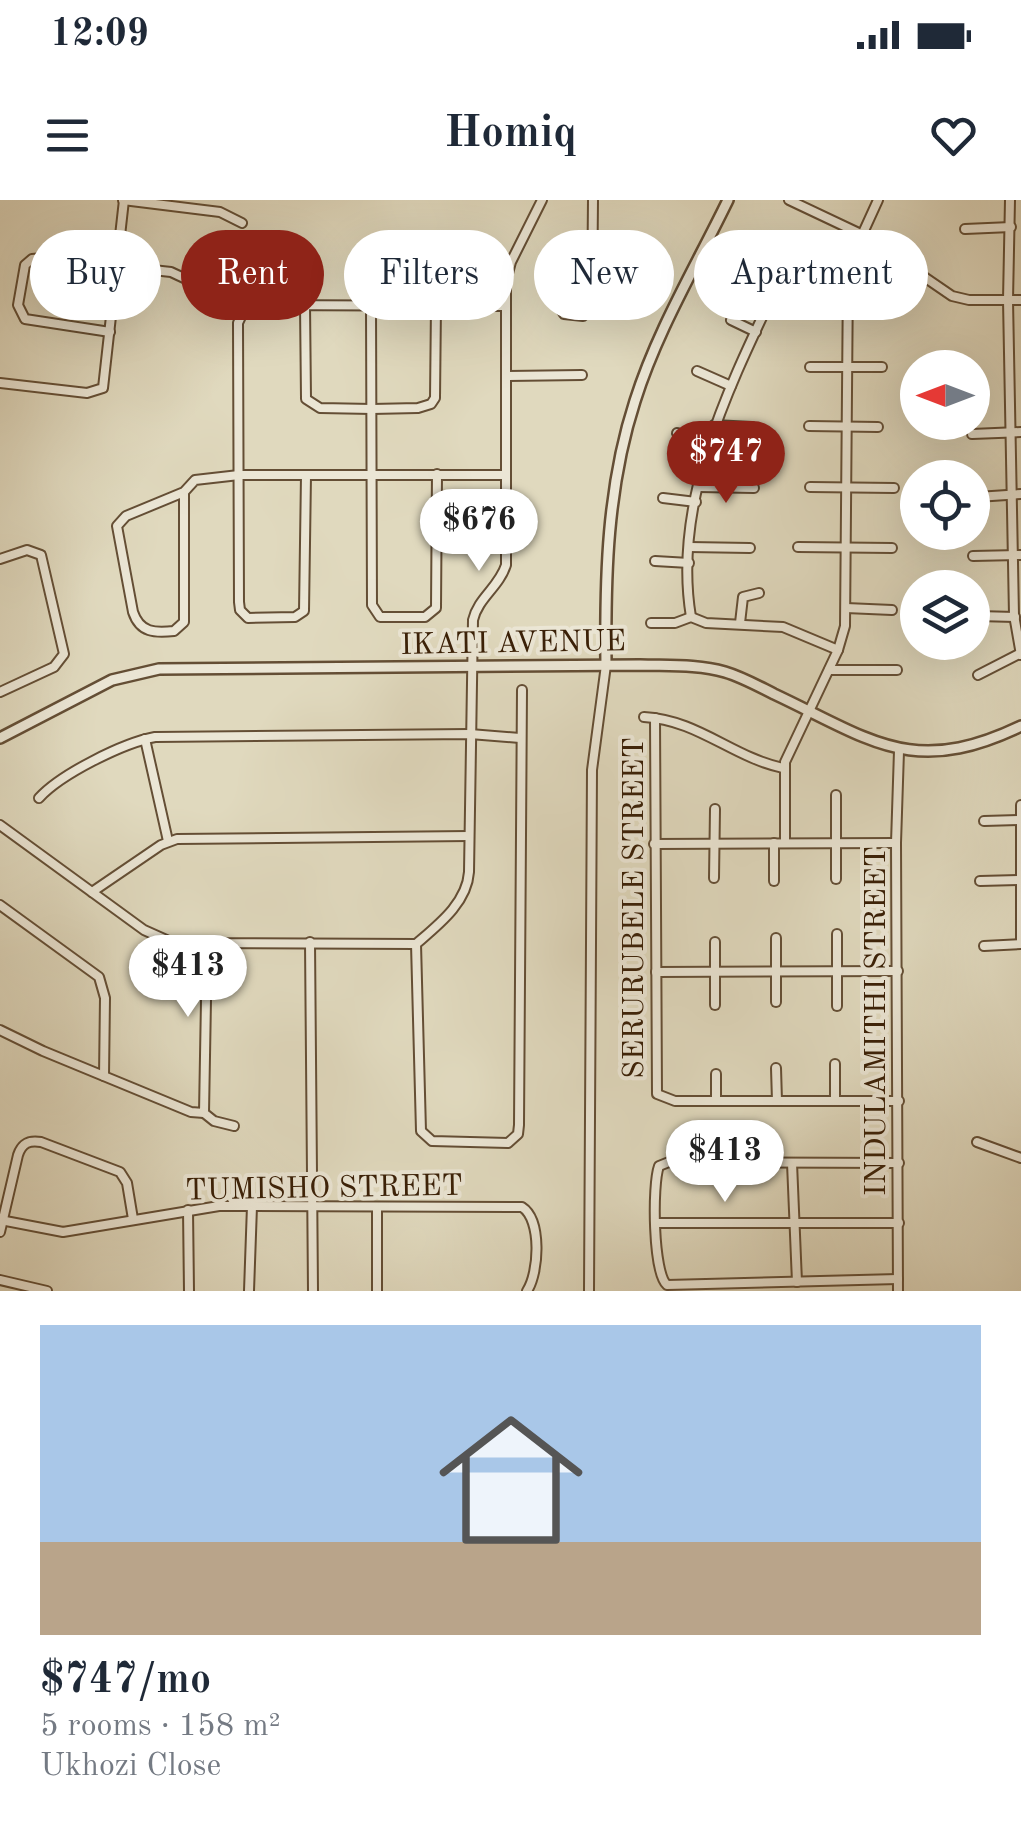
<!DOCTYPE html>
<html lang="en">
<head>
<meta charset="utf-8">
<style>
  body { margin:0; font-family:"Old Standard TT",serif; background:#f2f2f3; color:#1f2937; height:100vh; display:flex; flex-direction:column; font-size:38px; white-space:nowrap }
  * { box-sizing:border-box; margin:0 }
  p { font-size:32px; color:#747a83 }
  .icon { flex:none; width:55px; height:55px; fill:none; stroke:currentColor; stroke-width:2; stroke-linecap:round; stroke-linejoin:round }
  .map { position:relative; height:1091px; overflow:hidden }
  .sheet { display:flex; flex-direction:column; background:#fff; flex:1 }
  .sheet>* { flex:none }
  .guide { position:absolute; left:30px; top:30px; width:962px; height:90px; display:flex; gap:20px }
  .needle { width:65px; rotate:270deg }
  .tools { position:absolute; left:900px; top:150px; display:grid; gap:20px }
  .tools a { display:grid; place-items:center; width:90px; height:90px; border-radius:50%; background:#fff; box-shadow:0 10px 40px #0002; font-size:50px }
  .price { position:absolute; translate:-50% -85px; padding:0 22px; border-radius:35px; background:#fff; color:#222; font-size:32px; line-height:65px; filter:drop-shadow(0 2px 5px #0008) }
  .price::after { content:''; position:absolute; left:50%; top:60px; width:30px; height:22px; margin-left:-15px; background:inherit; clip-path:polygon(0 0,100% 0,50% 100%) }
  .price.current { background:#8f2418; color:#fff }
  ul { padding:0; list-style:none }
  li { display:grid; align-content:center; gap:20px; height:530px; padding:0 40px }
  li+li { border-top:2px solid #e0e1e3 }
  li span { display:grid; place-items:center; height:310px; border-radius:0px; color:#555 }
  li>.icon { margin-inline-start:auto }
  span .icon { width:180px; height:180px; fill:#fffc; stroke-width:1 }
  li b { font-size:42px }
  .tag { padding:0 35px; border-radius:45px; background:#fff; box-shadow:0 10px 40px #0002; font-size:35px; line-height:90px }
  .tag.current { background:#8f2418; color:#fff }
  .status { display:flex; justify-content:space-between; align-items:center; height:70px; padding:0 50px; background:#fff; direction:ltr }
  .status svg { height:28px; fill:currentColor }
  header { display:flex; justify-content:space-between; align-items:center; height:130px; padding:0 40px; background:#fff; font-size:45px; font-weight:800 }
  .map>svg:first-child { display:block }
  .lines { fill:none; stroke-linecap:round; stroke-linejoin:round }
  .minor-casing { stroke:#644e35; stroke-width:12 }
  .tertiary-casing { stroke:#644e35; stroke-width:14 }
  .minor { stroke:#ebe6d5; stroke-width:8 }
  .tertiary { stroke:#ebe6d5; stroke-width:9 }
  .labels { text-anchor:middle; stroke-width:8; stroke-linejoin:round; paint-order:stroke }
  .street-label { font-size:30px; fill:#3a2007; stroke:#ebe6d5 }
</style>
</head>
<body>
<div class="status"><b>12:09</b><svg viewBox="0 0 49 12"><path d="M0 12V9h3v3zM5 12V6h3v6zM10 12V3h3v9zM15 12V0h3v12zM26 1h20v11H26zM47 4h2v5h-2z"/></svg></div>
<header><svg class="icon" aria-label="menu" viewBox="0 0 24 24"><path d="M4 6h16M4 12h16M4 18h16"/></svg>Homiq<svg class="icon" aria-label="heart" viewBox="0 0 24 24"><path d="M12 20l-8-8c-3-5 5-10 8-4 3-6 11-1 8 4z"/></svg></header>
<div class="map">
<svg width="1021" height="1091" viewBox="0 0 1021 1091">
  <rect width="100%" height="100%" fill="#e0d9be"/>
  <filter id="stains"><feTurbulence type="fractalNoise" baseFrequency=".002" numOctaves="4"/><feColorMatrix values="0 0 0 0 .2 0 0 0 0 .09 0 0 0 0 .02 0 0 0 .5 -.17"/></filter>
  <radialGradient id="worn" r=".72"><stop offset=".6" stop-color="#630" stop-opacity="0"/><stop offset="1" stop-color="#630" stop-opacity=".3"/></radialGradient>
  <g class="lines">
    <g class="minor-casing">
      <g id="minor">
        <path d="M123 0 220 12 242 23"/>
        <path d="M789 0 863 35 952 96 969 100H1021"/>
        <path d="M1010 0 1008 100 1014 415 1021 455"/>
        <path d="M965 29 1011 27"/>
        <path d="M760 50 788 63"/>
        <path d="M592 69 568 70 558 76 557 103 564 114 583 116 592 106 593 0"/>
        <path d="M779 83 846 115"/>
        <path d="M305 105 306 199 320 208 372 209 418 208 431 204 435 198 436 105"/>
        <path d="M846 105 883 106"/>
        <path d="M371 106 372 405 380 417H425L436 408 437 274"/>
        <path d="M731 120 756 132"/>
        <path d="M110 132 25 119 18 105 25 65 32 59 43 58 171 72 186 79"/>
        <path d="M810 167H882"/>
        <path d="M697 171 731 186"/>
        <path d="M507 176 582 175"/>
        <path d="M0 183 87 193 103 188 124 0"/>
        <path d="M714 225 752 227"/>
        <path d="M809 226 878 227"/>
        <path d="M677 233 709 243"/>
        <path d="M972 234 1021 232"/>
        <path d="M306 275 304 411 295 417 248 418 240 410 239 402 238 123 245 108 255 105 505 106"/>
        <path d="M699 287 754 288"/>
        <path d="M810 287 894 288"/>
        <path d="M184 292V422L174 431C155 433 140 433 133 412L117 326 126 316 184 292 195 280 239 275H505"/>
        <path d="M977 297 1021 294"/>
        <path d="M663 298 696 302"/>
        <path d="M689 347 750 348"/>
        <path d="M798 347 892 348"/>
        <path d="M973 356 1021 355"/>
        <path d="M0 359 27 350 41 355 64 454 54 467 0 492"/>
        <path d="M655 361 689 363"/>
        <path d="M846 408 892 410"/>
        <path d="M691 417C670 291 740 166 791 56"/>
        <path d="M651 423H675L691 417 706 423 783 427 838 450"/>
        <path d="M740 423 743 397 759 393"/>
        <path d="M972 437 978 416 1015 417"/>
        <path d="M829 470H897"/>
        <path d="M978 475 1021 453"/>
        <path d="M644 517C698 520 732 557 783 568"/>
        <path d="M655 518 657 894 675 901H899"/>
        <path d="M145 539 168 641"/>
        <path d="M836 595V679"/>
        <path d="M39 598C61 574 123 543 155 537L470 534 520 538"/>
        <path d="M1021 605V740"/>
        <path d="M984 621 1019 620"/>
        <path d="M0 625 144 730 173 743 416 744C438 725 467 703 469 672L473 420C478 398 499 387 506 365V81L511 62 542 0"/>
        <path d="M785 642V562L838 450 845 426 848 75 852 57 878 0"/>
        <path d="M774 643V681"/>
        <path d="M654 644 896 643"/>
        <path d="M714 678 715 609"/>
        <path d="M980 681 1019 680"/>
        <path d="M92 692 161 645 177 639 469 636"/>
        <path d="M0 705 99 777 105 798 104 876"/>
        <path d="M837 734V806"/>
        <path d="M776 738V802"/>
        <path d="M310 742 313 1091"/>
        <path d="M715 742V805"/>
        <path d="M416 744 421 931 432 941 508 943 518 934 519 925 522 490"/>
        <path d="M984 746 1021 744"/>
        <path d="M656 772 898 771"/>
        <path d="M0 830 43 851 191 912 204 913 207 743"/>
        <path d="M835 864V901"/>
        <path d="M776 868 777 901"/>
        <path d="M716 874V901"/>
        <path d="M204 913 214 921 234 926"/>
        <path d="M977 942 1021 958"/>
        <path d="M792 963 797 1082"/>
        <path d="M188 1010 189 1091"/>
        <path d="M0 1020 63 1032 219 1006 522 1007C542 1020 539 1073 527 1091"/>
        <path d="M657 1023H899"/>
        <path d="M0 1032 18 955C22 943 29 940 41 942L120 972 127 983 133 1019"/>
        <path d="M898 1079 667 1085C653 1073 652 985 659 966L669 962 899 963"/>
        <path d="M0 1080 47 1091"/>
        <path d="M249 1091 252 1006"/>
        <path d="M377 1091V1007"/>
        <path d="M589 1091 592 570 606 465"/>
        <path d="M898 1091 896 643 899 551"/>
      </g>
    </g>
    <g class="tertiary-casing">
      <g id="tertiary">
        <path d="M606 465C605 376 607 287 635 201 657 131 696 66 728 0"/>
        <path d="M0 538 112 480 159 469 640 465C667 466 698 464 725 472 742 477 758 486 774 494 872 540 912 578 1021 526"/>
      </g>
    </g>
    <use href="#minor" class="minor"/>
    <use href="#tertiary" class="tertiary"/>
  </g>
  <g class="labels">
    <g class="street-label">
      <text transform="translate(513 442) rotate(-1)" y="10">IKATI AVENUE</text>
      <text transform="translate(633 708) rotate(-90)" y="10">SERURUBELE STREET</text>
      <text transform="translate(875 821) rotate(-90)" y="10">INDULAMITHI STREET</text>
      <text transform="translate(324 987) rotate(-1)" y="10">TUMISHO STREET</text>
    </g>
  </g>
  <rect width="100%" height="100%" filter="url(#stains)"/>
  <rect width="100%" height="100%" fill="url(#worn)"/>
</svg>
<div class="tools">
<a><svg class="needle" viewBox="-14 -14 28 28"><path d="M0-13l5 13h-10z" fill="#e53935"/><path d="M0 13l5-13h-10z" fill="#747a83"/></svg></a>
<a><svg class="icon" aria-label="locate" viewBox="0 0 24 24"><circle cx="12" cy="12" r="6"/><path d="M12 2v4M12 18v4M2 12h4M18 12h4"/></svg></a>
<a><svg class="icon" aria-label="layers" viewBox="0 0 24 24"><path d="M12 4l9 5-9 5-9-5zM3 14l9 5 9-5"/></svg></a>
</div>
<b class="price current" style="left:726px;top:306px">$747</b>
<b class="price" style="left:479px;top:374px">$676</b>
<b class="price" style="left:188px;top:820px">$413</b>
<b class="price" style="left:725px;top:1005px">$413</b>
<div class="guide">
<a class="tag">Buy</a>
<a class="tag current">Rent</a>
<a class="tag">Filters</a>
<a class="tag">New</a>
<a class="tag">Apartment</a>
</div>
</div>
<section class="sheet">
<ul>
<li><span style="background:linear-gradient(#a9c7e8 70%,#b9a48a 0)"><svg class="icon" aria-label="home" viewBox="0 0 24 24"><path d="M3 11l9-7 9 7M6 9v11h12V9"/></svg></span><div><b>$747/mo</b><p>5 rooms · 158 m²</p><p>Ukhozi Close</p></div></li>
</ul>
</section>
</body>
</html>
